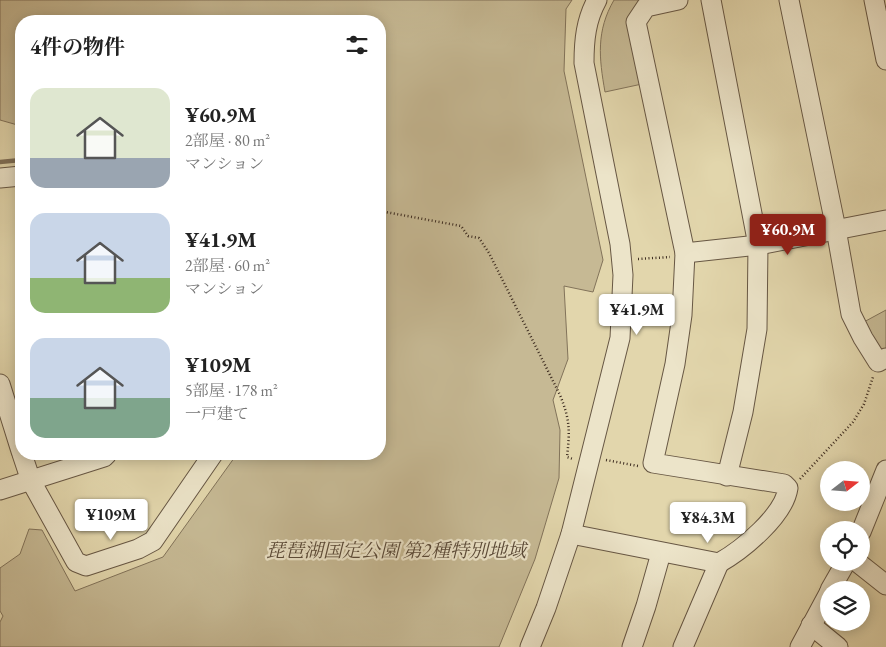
<!DOCTYPE html>
<html lang="ja">
<head>
<meta charset="utf-8">
<style>
  body { margin:0; font-family:"EB Garamond","Noto Serif JP",serif; background:#f2f2f2; color:#222; height:100vh; display:flex; flex-direction:column; font-size:19px; white-space:nowrap }
  * { box-sizing:border-box; margin:0 }
  p { font-size:16px; color:#767676 }
  .icon { flex:none; width:28px; height:28px; fill:none; stroke:currentColor; stroke-width:2; stroke-linecap:round; stroke-linejoin:round }
  .map { position:relative; flex:1; overflow:hidden }
  .details { position:absolute; left:15px; top:15px; width:371px; height:445px; display:flex; flex-direction:column; background:#fff; border-radius:20px; box-shadow:0 2px 12px #0003 }
  .details>* { flex:none }
  .needle { width:32px; rotate:73deg }
  .tools { position:absolute; left:820px; top:461px; display:grid; gap:10px }
  .tools a { display:grid; place-items:center; width:50px; height:50px; border-radius:50%; background:#fff; box-shadow:0 2px 12px #0003; font-size:25px }
  .price { position:absolute; translate:-50% -42px; padding:0 11px; border-radius:5px; background:#fff; color:#222; font-size:16px; line-height:32px; filter:drop-shadow(0 1px 2px #0008) }
  .price::after { content:''; position:absolute; left:50%; top:30px; width:15px; height:11px; margin-left:-8px; background:inherit; clip-path:polygon(0 0,100% 0,50% 100%) }
  .price.active { background:#8f2418; color:#fff }
  ul { padding:0; list-style:none }
  li { display:flex; align-items:center; gap:15px; height:125px; padding:0 15px }
  li span { display:grid; place-items:center; flex:none; width:140px; height:100px; border-radius:15px; color:#555 }
  li>.icon { margin-inline-start:auto }
  span .icon { width:60px; height:60px; fill:#fffc; stroke-width:1 }
  li b { font-size:21px }
  h2 { display:flex; justify-content:space-between; align-items:center; height:60px; padding:0 15px; font-size:21px }
  .map>svg:first-child { display:block }
  .green { fill:#c6b994; stroke:#82735a }
  .lines { fill:none; stroke-linecap:round; stroke-linejoin:round }
  .stream { stroke:#7f7058; stroke-width:4.5 }
  .minor-casing { stroke:#675744; stroke-width:21 }
  .path { stroke:#3e2d21; stroke-width:2.5; stroke-dasharray:1 2.5; stroke-linecap:butt }
  .minor { stroke:#ece4c9; stroke-width:19 }
  .labels { text-anchor:middle; stroke-width:4.5; stroke-linejoin:round; paint-order:stroke }
  .park-label { font-size:19px; font-style:italic; fill:#594938; stroke:#ece4c9 }
</style>
</head>
<body>
<div class="map">
<svg width="886" height="647" viewBox="0 0 886 647">
  <rect width="100%" height="100%" fill="#e2d6ac"/>
  <filter id="stains"><feTurbulence type="fractalNoise" baseFrequency=".004" numOctaves="4"/><feColorMatrix values="0 0 0 0 .2 0 0 0 0 .09 0 0 0 0 .02 0 0 0 .5 -.17"/></filter>
  <radialGradient id="worn" r=".72"><stop offset=".6" stop-color="#630" stop-opacity="0"/><stop offset="1" stop-color="#630" stop-opacity=".3"/></radialGradient>
  <g class="green">
    <path d="M0 0H572L566 9 564 71 603 260 593 292 564 286 568 359 553 400 560 430 559 478 535 559 499 647H0V622L3 616 0 611V568L20 554 29 529 42 530 75 591 163 557 237 454H380V21H21V126L0 120Z"/>
    <path d="M614 0H640L627 18 642 84 605 92C599 58 596 31 614 0Z"/>
    <path d="M886 310V349L881 354 862 323Z"/>
  </g>
  <g class="lines">
    <path class="stream" d="M0 162 21 160"/>
    <g class="minor-casing">
      <g id="minor">
        <path d="M678 0 646 7 636 22 685 253 682 315 675 364 653 463 784 484 788 488C784 516 742 550 719 563"/>
        <path d="M711 0 758 245 757 329 743 412 727 476"/>
        <path d="M789 0 836 229 851 314 863 338 878 362 886 358"/>
        <path d="M874 0 886 60"/>
        <path d="M0 178 21 176"/>
        <path d="M685 253 758 245 886 220"/>
        <path d="M0 384 21 451"/>
        <path d="M22 454 31 481 76 562 86 566 138 549 153 541 213 454"/>
        <path d="M0 490 104 457 107 454"/>
        <path d="M861 532 886 470"/>
        <path d="M571 534 719 563 683 647"/>
        <path d="M857 562 886 585"/>
        <path d="M830 590 846 562"/>
        <path d="M811 625 838 647"/>
        <path d="M530 647 546 608 571 534 620 338 623 275 620 244 584 63C584 40 586 20 597 0"/>
        <path d="M632 647 646 606 661 553"/>
        <path d="M800 647 829 593"/>
      </g>
    </g>
    <g class="path">
      <path d="M380 211 461 226 468 236 479 238 489 253 560 395C570 420 570 430 567 457L573 459"/>
      <path d="M638 259 670 257"/>
      <path d="M606 460 638 466"/>
      <path d="M800 479 853 422 864 404 873 377"/>
    </g>
    <use href="#minor" class="minor"/>
  </g>
  <g class="labels">
    <g class="park-label">
      <text x="396" y="557">琵琶湖国定公園 第2種特別地域</text>
    </g>
  </g>
  <rect width="100%" height="100%" filter="url(#stains)"/>
  <rect width="100%" height="100%" fill="url(#worn)"/>
</svg>
<div class="tools">
<a><svg class="needle" viewBox="-14 -14 28 28"><path d="M0-13l5 13h-10z" fill="#e53935"/><path d="M0 13l5-13h-10z" fill="#767676"/></svg></a>
<a><svg class="icon" aria-label="locate" viewBox="0 0 24 24"><circle cx="12" cy="12" r="6"/><path d="M12 2v4M12 18v4M2 12h4M18 12h4"/></svg></a>
<a><svg class="icon" aria-label="layers" viewBox="0 0 24 24"><path d="M12 4l9 5-9 5-9-5zM3 14l9 5 9-5"/></svg></a>
</div>
<b class="price active" style="left:788px;top:256px">¥60.9M</b>
<b class="price" style="left:637px;top:336px">¥41.9M</b>
<b class="price" style="left:111px;top:541px">¥109M</b>
<b class="price" style="left:708px;top:544px">¥84.3M</b>
<section class="details">
<h2>4件の物件<svg class="icon" aria-label="filters" viewBox="0 0 24 24"><path d="M4 7h16M4 17h16"/><circle cx="9" cy="7" r="2"/><circle cx="15" cy="17" r="2"/></svg></h2>
<ul>
<li><span style="background:linear-gradient(#dfe7d0 70%,#9aa5b1 0)"><svg class="icon" aria-label="home" viewBox="0 0 24 24"><path d="M3 11l9-7 9 7M6 9v11h12V9"/></svg></span><div><b>¥60.9M</b><p>2部屋 · 80 m²</p><p>マンション</p></div></li>
<li><span style="background:linear-gradient(#c9d6e8 65%,#8fb573 0)"><svg class="icon" aria-label="home" viewBox="0 0 24 24"><path d="M3 11l9-7 9 7M6 9v11h12V9"/></svg></span><div><b>¥41.9M</b><p>2部屋 · 60 m²</p><p>マンション</p></div></li>
<li><span style="background:linear-gradient(#c9d6e8 60%,#7fa58c 0)"><svg class="icon" aria-label="home" viewBox="0 0 24 24"><path d="M3 11l9-7 9 7M6 9v11h12V9"/></svg></span><div><b>¥109M</b><p>5部屋 · 178 m²</p><p>一戸建て</p></div></li>
</ul>
</section>
</div>
</body>
</html>
